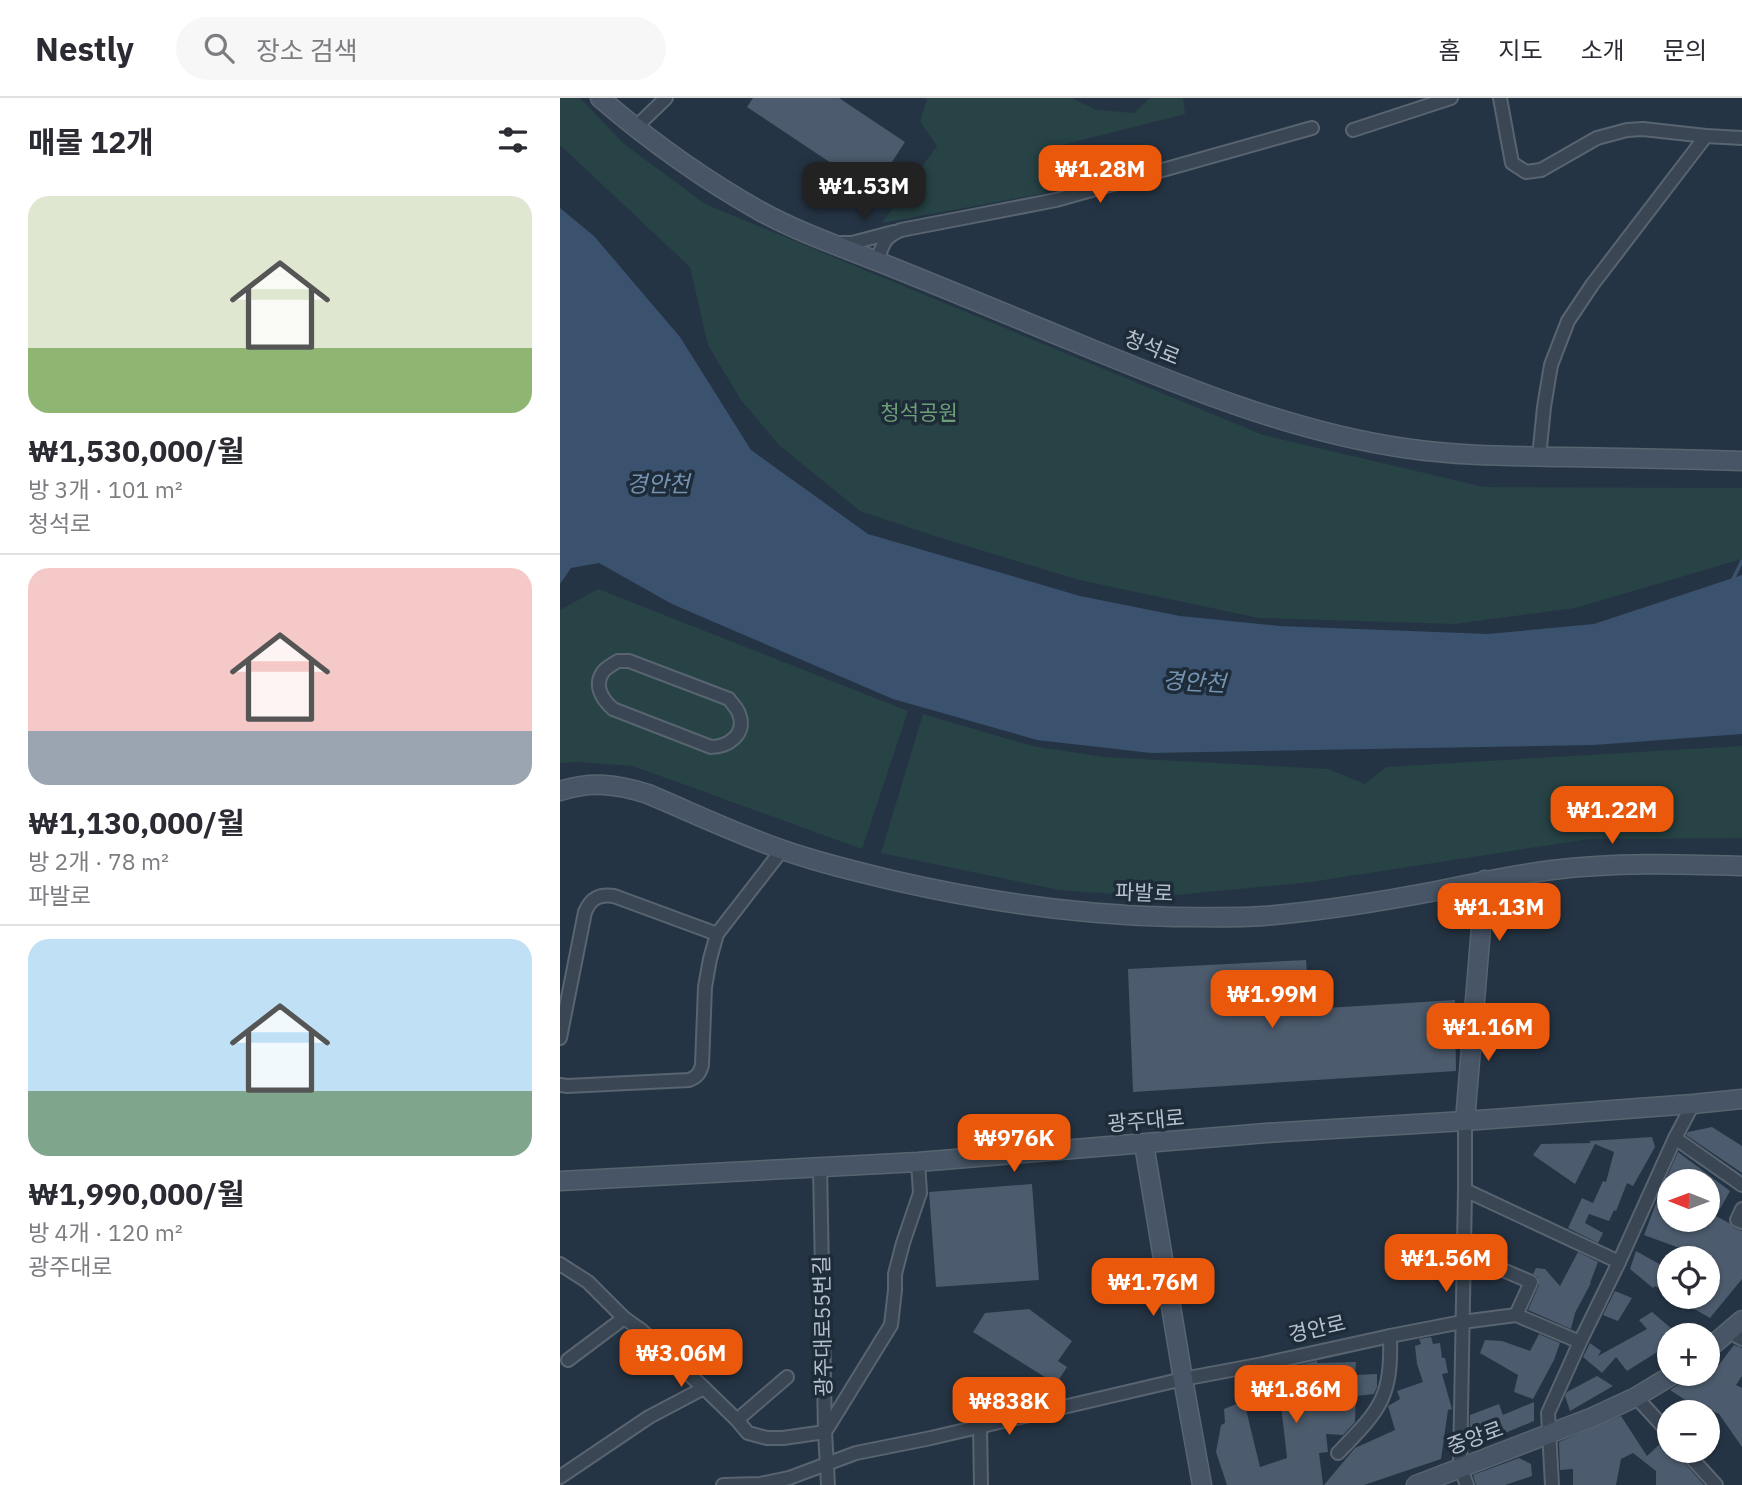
<!DOCTYPE html>
<html lang="ko">
<head>
<meta charset="utf-8">
<style>
  body { margin:0; font-family:"IBM Plex Sans","Noto Sans KR",sans-serif; background:#f7f7f7; color:#2b2b33; height:100vh; display:flex; flex-direction:column; font-size:26px; white-space:nowrap }
  * { box-sizing:border-box; margin:0 }
  p { font-size:23px; color:#7c7c81 }
  .icon { flex:none; width:38px; height:38px; fill:none; stroke:currentColor; stroke-width:2; stroke-linecap:round; stroke-linejoin:round }
  .map { position:relative; flex:1; overflow:hidden }
  .sheet { display:flex; flex-direction:column; background:#fff; width:560px }
  .sheet>* { flex:none }
  .needle { width:46px; rotate:271deg }
  .buttons { position:absolute; left:1097px; top:1071px; display:grid; gap:14px }
  .buttons a { display:grid; place-items:center; width:63px; height:63px; border-radius:50%; background:#fff; box-shadow:0 2px 5px #0004; font-size:35px }
  .price { position:absolute; translate:-50% -60px; padding:0 16px; border-radius:14px; background:#ea580c; color:#fff; font-size:23px; line-height:46px; filter:drop-shadow(0 2px 4px #0008) }
  .price::after { content:''; position:absolute; left:50%; top:42px; width:21px; height:16px; margin-left:-10px; background:inherit; clip-path:polygon(0 0,100% 0,50% 100%) }
  .price.active { background:#222; color:#fff }
  ul { padding:0; list-style:none }
  li { display:grid; align-content:center; gap:14px; height:371px; padding:0 28px }
  li+li { border-top:2px solid #e1e1e2 }
  li span { display:grid; place-items:center; height:217px; border-radius:21px; color:#555 }
  li>.icon { margin-inline-start:auto }
  span .icon { width:126px; height:126px; fill:#fffc; stroke-width:1 }
  li b { font-size:30px }
  h2 { display:flex; justify-content:space-between; align-items:center; height:84px; padding:0 28px; font-size:30px }
  header { display:flex; align-items:center; gap:42px; box-sizing:border-box; height:98px; padding:0 35px; background:#fff; border-bottom:2px solid #e1e1e2 }
  header strong { font-size:33px }
  nav { display:flex; gap:38px; margin-inline-start:auto; font-size:24px }
  .search { width:490px; height:63px; background:#f7f7f7; display:flex; align-items:center; gap:18px; box-sizing:border-box; padding:0 24px; border-radius:38px; color:#7c7c81; font-size:26px }
  main { display:flex; flex:1; min-height:0 }
  .map>svg:first-child { display:block }
  .green { fill:#274345 }
  .water { fill:#3a526d }
  .lines { fill:none; stroke-linecap:round; stroke-linejoin:round }
  .stream { stroke:#3a526d; stroke-width:3.5 }
  .building { fill:#4c5b6d; fill-rule:evenodd }
  .street-casing { stroke:#586470; stroke-width:16 }
  .secondary-casing { stroke:#586470; stroke-width:21 }
  .street { stroke:#3a4653; stroke-width:12 }
  .secondary { stroke:#475566; stroke-width:18 }
  .labels { text-anchor:middle; stroke-width:7; stroke-linejoin:round; paint-order:stroke }
  .street-label { font-size:21px; fill:#b7c1cd; stroke:#1e2b38 }
  .park-label { font-size:21px; fill:#6d9f76; stroke:#1e2b38 }
  .water-label { font-size:23px; font-style:italic; fill:#7593b1; stroke:#1e2b38 }
</style>
</head>
<body>
<header>
<strong>Nestly</strong>
<div class="search"><svg class="icon" aria-label="search" viewBox="0 0 24 24"><circle cx="10" cy="10" r="6"/><path d="M15 15l6 6"/></svg>장소 검색</div>
<nav><a>홈</a><a>지도</a><a>소개</a><a>문의</a></nav>
</header>
<main>
<section class="sheet">
<h2>매물 12개<svg class="icon" aria-label="filters" viewBox="0 0 24 24"><path d="M4 7h16M4 17h16"/><circle cx="9" cy="7" r="2"/><circle cx="15" cy="17" r="2"/></svg></h2>
<ul>
<li><span style="background:linear-gradient(#dfe7d0 70%,#8fb573 0)"><svg class="icon" aria-label="home" viewBox="0 0 24 24"><path d="M3 11l9-7 9 7M6 9v11h12V9"/></svg></span><div><b>₩1,530,000/월</b><p>방 3개 · 101 m²</p><p>청석로</p></div></li>
<li><span style="background:linear-gradient(#f6c9c9 75%,#9aa5b1 0)"><svg class="icon" aria-label="home" viewBox="0 0 24 24"><path d="M3 11l9-7 9 7M6 9v11h12V9"/></svg></span><div><b>₩1,130,000/월</b><p>방 2개 · 78 m²</p><p>파발로</p></div></li>
<li><span style="background:linear-gradient(#bfe0f5 70%,#7fa58c 0)"><svg class="icon" aria-label="home" viewBox="0 0 24 24"><path d="M3 11l9-7 9 7M6 9v11h12V9"/></svg></span><div><b>₩1,990,000/월</b><p>방 4개 · 120 m²</p><p>광주대로</p></div></li>
</ul>
</section>
<div class="map">
<svg width="1182" height="1387" viewBox="0 0 1182 1387">
  <rect width="100%" height="100%" fill="#253444"/>
  <g class="green">
    <path d="M0 0H20L64 46 145 106 703 337 924 389 1182 390V461L1015 510 894 526 699 520 519 482 378 439 300 413 219 347 181 302 148 247 130 169 0 47Z"/>
    <path d="M365 0H512L536 12 574 15 590 0H623L625 16 486 51 485 95 322 125 377 48 360 23 367 2Z"/>
    <path d="M38 491 348 613 302 751 73 668 19 664 0 665V512Z"/>
    <path d="M363 616 472 648 544 659 768 671 805 686 826 669 1182 648V740L1029 741 751 784 595 799 499 792 321 755Z"/>
  </g>
  <path class="water" d="M0 110 34 138 120 239 191 352 308 436 520 498 620 518 719 528 928 536 1034 526 1182 477V636L1034 647 591 655 477 642 333 601 112 506 39 465 11 470 0 486Z"/>
  <g class="lines">
    <path class="stream" d="M1172 483 1182 463"/>
  </g>
  <g class="building">
    <path d="M193 0H279L345 44 313 93 187 9Z"/>
    <path d="M746 862 750 911 895 902 896 973 573 994 568 871Z"/>
    <path d="M1152 1029 1182 1048V1075L1126 1037 1128 1034Z"/>
    <path d="M1092 1039 1095 1049 1073 1088 1067 1085 1056 1113 1054 1112 1049 1123 1029 1116 1025 1125 1043 1135 1038 1145 1008 1130 1022 1100 1033 1105 1043 1083 1046 1084 1054 1054 1035 1046 1015 1086 973 1057 981 1046 1031 1045 1029 1043Z"/>
    <path d="M1118 1054 1170 1093 1156 1118 1169 1125 1174 1130 1182 1133V1181L1150 1220 1113 1199H1148V1160H1121L1125 1152 1084 1137 1101 1092ZM1110 1083H1148V1122H1110Z"/>
    <path d="M472 1086 479 1182 376 1189 369 1094Z"/>
    <path d="M1076 1153 1110 1172V1197L1095 1188 1093 1190 1070 1171Z"/>
    <path d="M1018 1154 1038 1164 1030 1185H1031L1015 1215 1011 1231 968 1212 979 1187 978 1179 973 1176 976 1170 985 1171 1000 1188Z"/>
    <path d="M1055 1193 1072 1200 1058 1223 1043 1217Z"/>
    <path d="M469 1211 512 1243 498 1263 507 1269 496 1286 413 1234 425 1215Z"/>
    <path d="M1092 1214 1119 1237H1110V1246L1067 1273 1056 1259 1042 1275 1023 1259 1030 1245 1041 1253 1038 1258 1087 1231 1079 1222Z"/>
    <path d="M979 1236 1000 1245 994 1262 973 1301 954 1294 958 1277 920 1255 925 1242 942 1243 970 1253Z"/>
    <path d="M871 1239 873 1246 880 1245 882 1260H885L888 1275 882 1276 892 1311 888 1312 881 1361 804 1387H764L795 1350 835 1332 828 1308 840 1301 837 1293 863 1284 857 1266 855 1248 861 1246 859 1241Z"/>
    <path d="M1174 1247 1182 1250V1278L1176 1287 1182 1290V1349L1159 1316 1147 1311H1139L1110 1292 1134 1276H1148L1154 1266 1158 1268Z"/>
    <path d="M757 1263V1265L796 1264 795 1277 817 1276V1289L814 1296 796 1298 795 1324 783 1337 766 1336 768 1354 759 1355 763 1387H667L656 1354 661 1327 665 1325 664 1311 684 1303 700 1369 727 1360 717 1272Z"/>
    <path d="M1037 1278 1053 1288 1010 1313 1005 1298 1007 1294Z"/>
    <path d="M974 1304V1323L914 1348 909 1344 910 1317 939 1306 943 1317Z"/>
    <path d="M1061 1318 1087 1358 1104 1342 1110 1345V1353H1116L1119 1359 1144 1387H1096V1373L1073 1355 1061 1361 1056 1387H1013V1371L1000 1372 999 1344Z"/>
    <path d="M959 1360 971 1366 972 1378 945 1387H916L913 1377Z"/>
  </g>
  <g class="lines">
    <g class="street-casing">
      <g id="street">
        <path d="M940 0 952 65 966 74 981 72 1037 40 1067 32 1083 31 1146 38 1182 40"/>
        <path d="M75 30 106 0"/>
        <path d="M793 32 891 0"/>
        <path d="M277 145H292L334 134"/>
        <path d="M317 163C323 146 324 139 341 132L496 102 752 30"/>
        <path d="M979 359 984 309 991 267 1008 223 1032 187 1146 38"/>
        <path d="M58 563H69L169 601C172 606 178 611 179 616 187 636 168 649 151 649L53 611C43 602 33 588 43 574 46 570 53 566 58 563Z"/>
        <path d="M0 940 25 814C31 800 39 796 54 798L157 836"/>
        <path d="M0 987 7 988 129 982C137 979 140 975 142 967L145 889 150 861 157 836 222 752"/>
        <path d="M905 1023V1092L900 1369 907 1387"/>
        <path d="M1115 1040 1182 1087"/>
        <path d="M260 1068 265 1334 268 1387"/>
        <path d="M905 1092 1059 1164"/>
        <path d="M1182 1111 1177 1122 1182 1124"/>
        <path d="M0 1166 28 1184 64 1220 81 1232 144 1290 177 1322 188 1335 207 1340H223L265 1334 331 1227 335 1192V1176L343 1145 360 1095 358 1064"/>
        <path d="M943 1172 971 1184 956 1217"/>
        <path d="M1169 1234 1182 1241"/>
        <path d="M8 1262 64 1220"/>
        <path d="M1076 1299 1110 1336"/>
        <path d="M177 1322 227 1279"/>
        <path d="M420 1328 421 1387"/>
        <path d="M1125 1353 1156 1387"/>
        <path d="M778 1355C820 1311 832 1301 830 1238"/>
        <path d="M0 1379 89 1319 144 1290"/>
        <path d="M163 1387 200 1386 229 1380 296 1355 371 1340 623 1281 703 1266 830 1238 902 1224 956 1217 1020 1244"/>
        <path d="M992 1387 988 1315 1020 1244 1059 1164 1115 1040 1133 1006"/>
      </g>
    </g>
    <g class="secondary-casing">
      <g id="secondary">
        <path d="M40 0C90 43 143 81 200 113 238 134 279 148 319 164 372 185 425 207 478 229 595 277 719 332 844 350 897 358 951 358 1004 359 1063 360 1123 361 1182 363"/>
        <path d="M0 693C31 683 57 686 88 696 133 715 177 736 223 752 260 765 298 774 336 783 428 804 520 817 614 819 644 819 674 820 704 818 761 813 819 804 876 793 914 785 952 777 992 772 1055 764 1118 766 1182 768"/>
        <path d="M905 1023 925 782"/>
        <path d="M584 1046 623 1281 642 1387"/>
        <path d="M0 1083 358 1064 706 1035 905 1023 1133 1006 1182 1001"/>
        <path d="M1148 1251 1182 1222"/>
        <path d="M856 1387 1033 1319 1076 1299 1114 1276"/>
      </g>
    </g>
    <use href="#street" class="street"/>
    <use href="#secondary" class="secondary"/>
  </g>
  <g class="labels">
    <g class="street-label">
      <text transform="translate(592 250) rotate(22)" y="7">청석로</text>
      <text transform="translate(584 795) rotate(2)" y="7">파발로</text>
      <text transform="translate(586 1023) rotate(-5)" y="7">광주대로</text>
      <text transform="translate(263 1228) rotate(-91)" y="7">광주대로55번길</text>
      <text transform="translate(757 1231) rotate(-13)" y="7">경안로</text>
      <text transform="translate(915 1340) rotate(-20)" y="7">중앙로</text>
    </g>
    <g class="park-label">
      <text x="359" y="322">청석공원</text>
    </g>
    <g class="water-label">
      <text x="98" y="394">경안천</text>
      <text transform="translate(634 584) rotate(3)" y="8">경안천</text>
    </g>
  </g>
</svg>
<div class="buttons">
<a><svg class="needle" viewBox="-14 -14 28 28"><path d="M0-13l5 13h-10z" fill="#e53935"/><path d="M0 13l5-13h-10z" fill="#7c7c81"/></svg></a>
<a><svg class="icon" aria-label="locate" viewBox="0 0 24 24"><circle cx="12" cy="12" r="6"/><path d="M12 2v4M12 18v4M2 12h4M18 12h4"/></svg></a>
<a>+</a>
<a>−</a>
</div>
<b class="price" style="left:540px;top:107px">₩1.28M</b>
<b class="price active" style="left:304px;top:124px">₩1.53M</b>
<b class="price" style="left:1052px;top:748px">₩1.22M</b>
<b class="price" style="left:939px;top:845px">₩1.13M</b>
<b class="price" style="left:712px;top:932px">₩1.99M</b>
<b class="price" style="left:928px;top:965px">₩1.16M</b>
<b class="price" style="left:454px;top:1076px">₩976K</b>
<b class="price" style="left:886px;top:1196px">₩1.56M</b>
<b class="price" style="left:593px;top:1220px">₩1.76M</b>
<b class="price" style="left:121px;top:1291px">₩3.06M</b>
<b class="price" style="left:736px;top:1327px">₩1.86M</b>
<b class="price" style="left:449px;top:1339px">₩838K</b>
</div>
</main>
</body>
</html>
